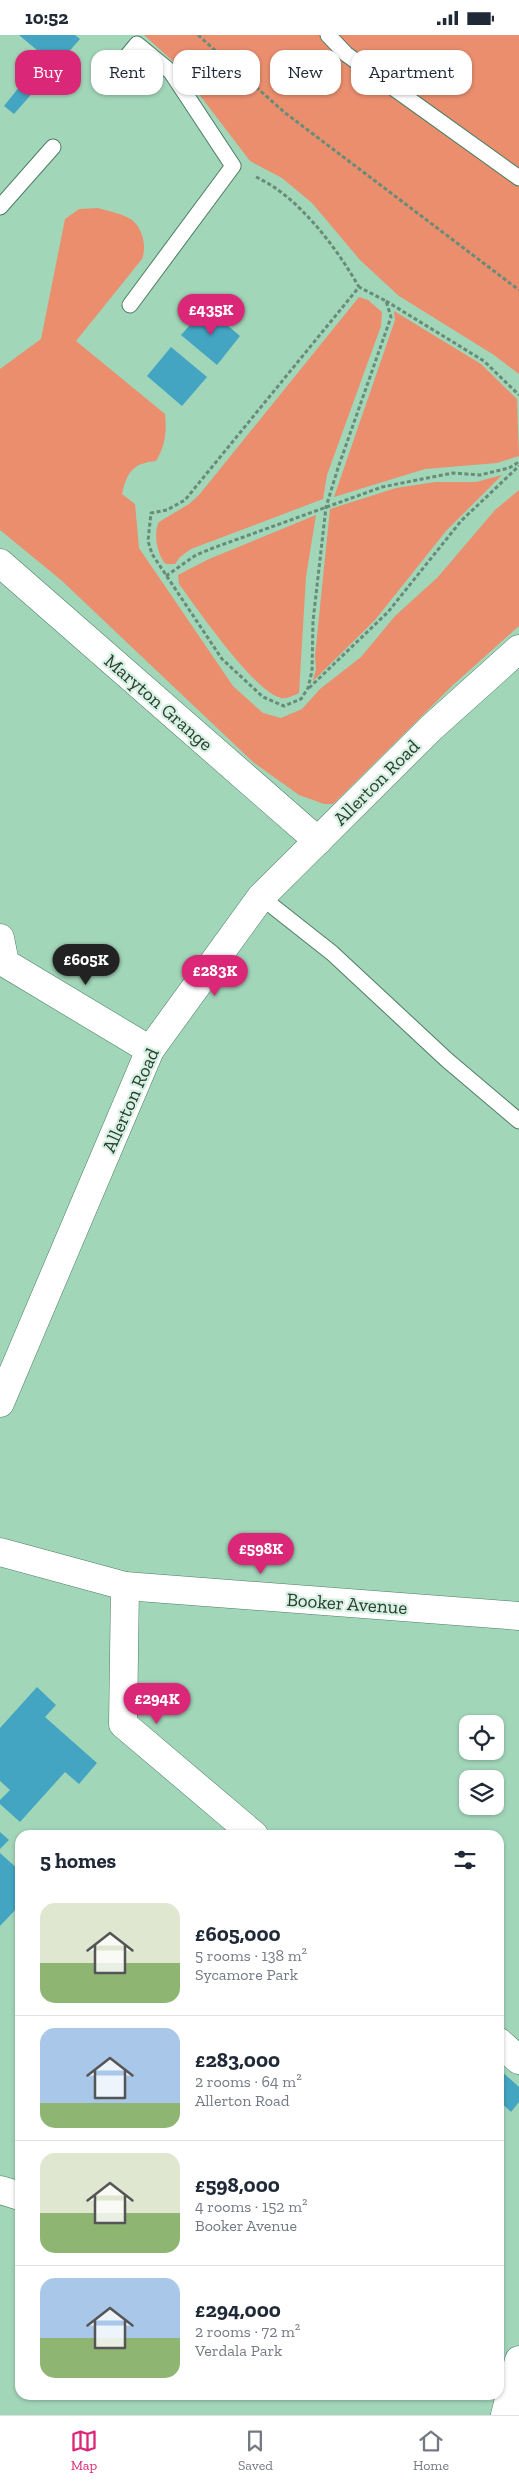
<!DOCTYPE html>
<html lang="en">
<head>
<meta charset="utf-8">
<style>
  body { margin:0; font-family:"Zilla Slab",serif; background:#f2f2f3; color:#1f2937; height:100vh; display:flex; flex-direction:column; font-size:19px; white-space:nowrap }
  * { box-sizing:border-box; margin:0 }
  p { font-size:16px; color:#747a83 }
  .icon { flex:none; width:28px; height:28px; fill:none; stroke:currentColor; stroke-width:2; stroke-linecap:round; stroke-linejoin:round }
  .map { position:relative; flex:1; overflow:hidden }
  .drawer { position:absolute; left:15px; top:1795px; width:489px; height:570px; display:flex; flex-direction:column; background:#fff; border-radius:15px; box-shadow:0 1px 4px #0004 }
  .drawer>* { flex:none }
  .top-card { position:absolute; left:15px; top:15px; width:490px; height:45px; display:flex; gap:10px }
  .tools { position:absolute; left:459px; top:1680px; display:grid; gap:10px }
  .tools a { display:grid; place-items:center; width:45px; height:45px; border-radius:10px; background:#fff; box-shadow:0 1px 4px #0004; font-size:25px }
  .price { position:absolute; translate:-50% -42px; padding:0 11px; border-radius:18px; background:#db2777; color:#fff; font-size:16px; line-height:32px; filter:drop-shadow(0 1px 2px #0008) }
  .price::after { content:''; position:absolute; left:50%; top:30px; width:15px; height:11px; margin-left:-8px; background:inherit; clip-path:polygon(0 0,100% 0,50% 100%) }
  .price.on { background:#222; color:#fff }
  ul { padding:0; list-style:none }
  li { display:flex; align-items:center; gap:15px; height:125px; padding:0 25px }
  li+li { border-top:1px solid #e0e1e3 }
  li span { display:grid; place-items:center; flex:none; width:140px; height:100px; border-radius:15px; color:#555 }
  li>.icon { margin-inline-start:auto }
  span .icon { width:60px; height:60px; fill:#fffc; stroke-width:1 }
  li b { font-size:21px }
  h2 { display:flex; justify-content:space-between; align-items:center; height:60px; padding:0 25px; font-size:21px }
  .tag { padding:0 18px; border-radius:15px; background:#fff; box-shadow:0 1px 4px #0004; font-size:18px; line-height:45px }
  .tag.on { background:#db2777; color:#fff }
  .status { display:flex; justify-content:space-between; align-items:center; height:35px; padding:0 25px; background:#fff; direction:ltr }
  .status svg { height:14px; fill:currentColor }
  .tab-bar { display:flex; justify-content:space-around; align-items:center; height:70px; border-top:1px solid #e0e1e3; background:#fff; font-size:14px; color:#747a83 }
  .tab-bar a { display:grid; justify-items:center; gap:2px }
  .tab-bar .on { color:#db2777 }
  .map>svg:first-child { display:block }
  .green { fill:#ea8e6e }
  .building { fill:#43a5c1 }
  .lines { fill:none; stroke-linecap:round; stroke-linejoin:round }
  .service-casing { stroke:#4c7d63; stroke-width:17 }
  .minor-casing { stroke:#4c7d63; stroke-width:29 }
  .path { stroke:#678c78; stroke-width:3; stroke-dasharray:4 2.5; stroke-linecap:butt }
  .service { stroke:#fff; stroke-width:15 }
  .minor { stroke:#fff; stroke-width:28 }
  .labels { text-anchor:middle; stroke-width:4.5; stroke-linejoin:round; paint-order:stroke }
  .street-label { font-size:19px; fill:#293e33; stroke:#d6f0e1 }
</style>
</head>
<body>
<div class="status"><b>10:52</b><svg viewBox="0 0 49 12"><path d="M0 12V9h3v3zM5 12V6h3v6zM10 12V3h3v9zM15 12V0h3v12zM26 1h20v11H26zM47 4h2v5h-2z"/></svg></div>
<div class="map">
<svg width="519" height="2380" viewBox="0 0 519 2380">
  <rect width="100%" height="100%" fill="#a2d6b9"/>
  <g class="green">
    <path d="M144 0H519V339L494 320 399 261 360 225 312 168 282 143 250 126 176 29Z"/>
    <path d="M98 173C108 176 124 179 132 185 143 194 147 212 142 224L76 306 165 379C167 398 165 411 156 426 133 428 127 437 122 459L135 469 139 513 233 651 263 678 281 683 302 674 320 654 361 622 395 581 437 543 495 475 519 455V591L453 650 333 769H324L299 760 253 727 61 545 0 495V334L41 304 65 184 79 174Z"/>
    <path d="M359 262 368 265 382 277 381 291 327 440 323 464 191 514 180 522 175 529H166C157 521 153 497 159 487L189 469 199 460Z"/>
    <path d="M394 276 481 329 517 364 519 421 497 428 425 434 334 462 395 285Z"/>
    <path d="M502 440 446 496 375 585 313 646 316 634 315 621 330 474 396 453 435 447H476Z"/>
    <path d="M316 480 306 542 299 658C293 661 287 664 281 663 255 658 196 572 179 549L178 540 209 524Z"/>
  </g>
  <g class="building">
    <path d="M19 0H75L80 4 14 79 4 71 44 21Z"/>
    <path d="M206 272 240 301 217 330 181 300Z"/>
    <path d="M171 312 207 342 182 371 147 341Z"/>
    <path d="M37 1652 56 1670 45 1682 97 1728 79 1749 65 1737 20 1787 0 1769V1765L10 1755 0 1746V1693Z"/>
    <path d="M0 1797 9 1805 0 1814Z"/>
    <path d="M0 1818 20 1836V1874L18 1872 0 1891Z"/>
    <path d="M499 2034 519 2052V2067L511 2077 499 2066Z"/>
  </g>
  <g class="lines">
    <g class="service-casing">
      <g id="service">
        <path d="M328 0 346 19 519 143"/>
        <path d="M123 26 137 9 171 37 233 131 130 270"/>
        <path d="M0 172 53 112"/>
        <path d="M261 862 332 918 447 1025 519 1086"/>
      </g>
    </g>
    <g class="minor-casing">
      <g id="minor">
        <path d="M0 528 318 806"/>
        <path d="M0 903 5 928 150 1015"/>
        <path d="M0 1368 150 1015 261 862 431 693 519 614"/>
        <path d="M0 1517 125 1551 519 1581"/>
        <path d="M125 1551 123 1689 254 1800"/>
        <path d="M499 2007 519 2025"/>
        <path d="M0 2155 20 2161"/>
        <path d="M505 2380 519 2325"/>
      </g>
    </g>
    <g class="path">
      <path d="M198 0 284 77 519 255"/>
      <path d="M256 142C298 161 336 212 359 252L185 465 167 475 151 478 148 506 152 519 222 624 263 662 284 671 301 664 308 653 312 636 313 586 326 472 338 433 391 282 386 266 359 252"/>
      <path d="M386 266 484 326 519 360"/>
      <path d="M166 541 196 520 213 513 382 452 453 438 480 440 509 433 519 427"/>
      <path d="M309 653 388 577 461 486 519 431"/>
    </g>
    <use href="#service" class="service"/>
    <use href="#minor" class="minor"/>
  </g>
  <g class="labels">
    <g class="street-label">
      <text transform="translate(159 667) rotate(41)" y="7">Maryton Grange</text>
      <text transform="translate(376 747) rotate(-45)" y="7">Allerton Road</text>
      <text transform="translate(130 1065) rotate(-66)" y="7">Allerton Road</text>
      <text transform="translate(347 1568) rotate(4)" y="7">Booker Avenue</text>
    </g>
  </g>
</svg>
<div class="tools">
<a><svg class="icon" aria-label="locate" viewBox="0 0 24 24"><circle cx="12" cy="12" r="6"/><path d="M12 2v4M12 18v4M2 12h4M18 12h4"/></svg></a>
<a><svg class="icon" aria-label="layers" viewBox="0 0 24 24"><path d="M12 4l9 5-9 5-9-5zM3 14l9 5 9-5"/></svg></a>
</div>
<b class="price" style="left:211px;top:301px">£435K</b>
<b class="price on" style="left:86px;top:951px">£605K</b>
<b class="price" style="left:215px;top:962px">£283K</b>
<b class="price" style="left:261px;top:1540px">£598K</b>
<b class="price" style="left:157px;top:1690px">£294K</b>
<div class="top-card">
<a class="tag on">Buy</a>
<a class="tag">Rent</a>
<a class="tag">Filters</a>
<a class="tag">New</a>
<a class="tag">Apartment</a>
</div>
<section class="drawer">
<h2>5 homes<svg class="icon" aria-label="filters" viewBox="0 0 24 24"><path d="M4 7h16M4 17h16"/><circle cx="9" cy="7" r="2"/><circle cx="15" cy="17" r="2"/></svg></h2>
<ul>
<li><span style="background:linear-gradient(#dfe7d0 60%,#8fb573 0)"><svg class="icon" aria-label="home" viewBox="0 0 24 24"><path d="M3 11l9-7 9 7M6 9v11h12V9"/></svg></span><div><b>£605,000</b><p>5 rooms · 138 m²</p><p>Sycamore Park</p></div></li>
<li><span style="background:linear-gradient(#a9c7e8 75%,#8fb573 0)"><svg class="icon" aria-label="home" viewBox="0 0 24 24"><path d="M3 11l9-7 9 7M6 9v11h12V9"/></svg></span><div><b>£283,000</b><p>2 rooms · 64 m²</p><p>Allerton Road</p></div></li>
<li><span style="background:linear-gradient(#dfe7d0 60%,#8fb573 0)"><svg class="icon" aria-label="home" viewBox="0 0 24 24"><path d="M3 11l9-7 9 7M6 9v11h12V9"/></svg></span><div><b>£598,000</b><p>4 rooms · 152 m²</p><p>Booker Avenue</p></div></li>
<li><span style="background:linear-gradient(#a9c7e8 60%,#8fb573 0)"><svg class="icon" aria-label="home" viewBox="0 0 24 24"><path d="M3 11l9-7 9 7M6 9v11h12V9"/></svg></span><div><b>£294,000</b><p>2 rooms · 72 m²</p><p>Verdala Park</p></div></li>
</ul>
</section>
</div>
<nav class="tab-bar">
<a class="on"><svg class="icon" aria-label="map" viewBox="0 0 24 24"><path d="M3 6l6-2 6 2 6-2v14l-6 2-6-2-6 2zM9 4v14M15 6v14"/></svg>Map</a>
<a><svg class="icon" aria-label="saved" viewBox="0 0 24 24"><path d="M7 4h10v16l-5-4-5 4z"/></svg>Saved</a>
<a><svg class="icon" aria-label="home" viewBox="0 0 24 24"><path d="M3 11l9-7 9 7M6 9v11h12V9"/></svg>Home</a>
</nav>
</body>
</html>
